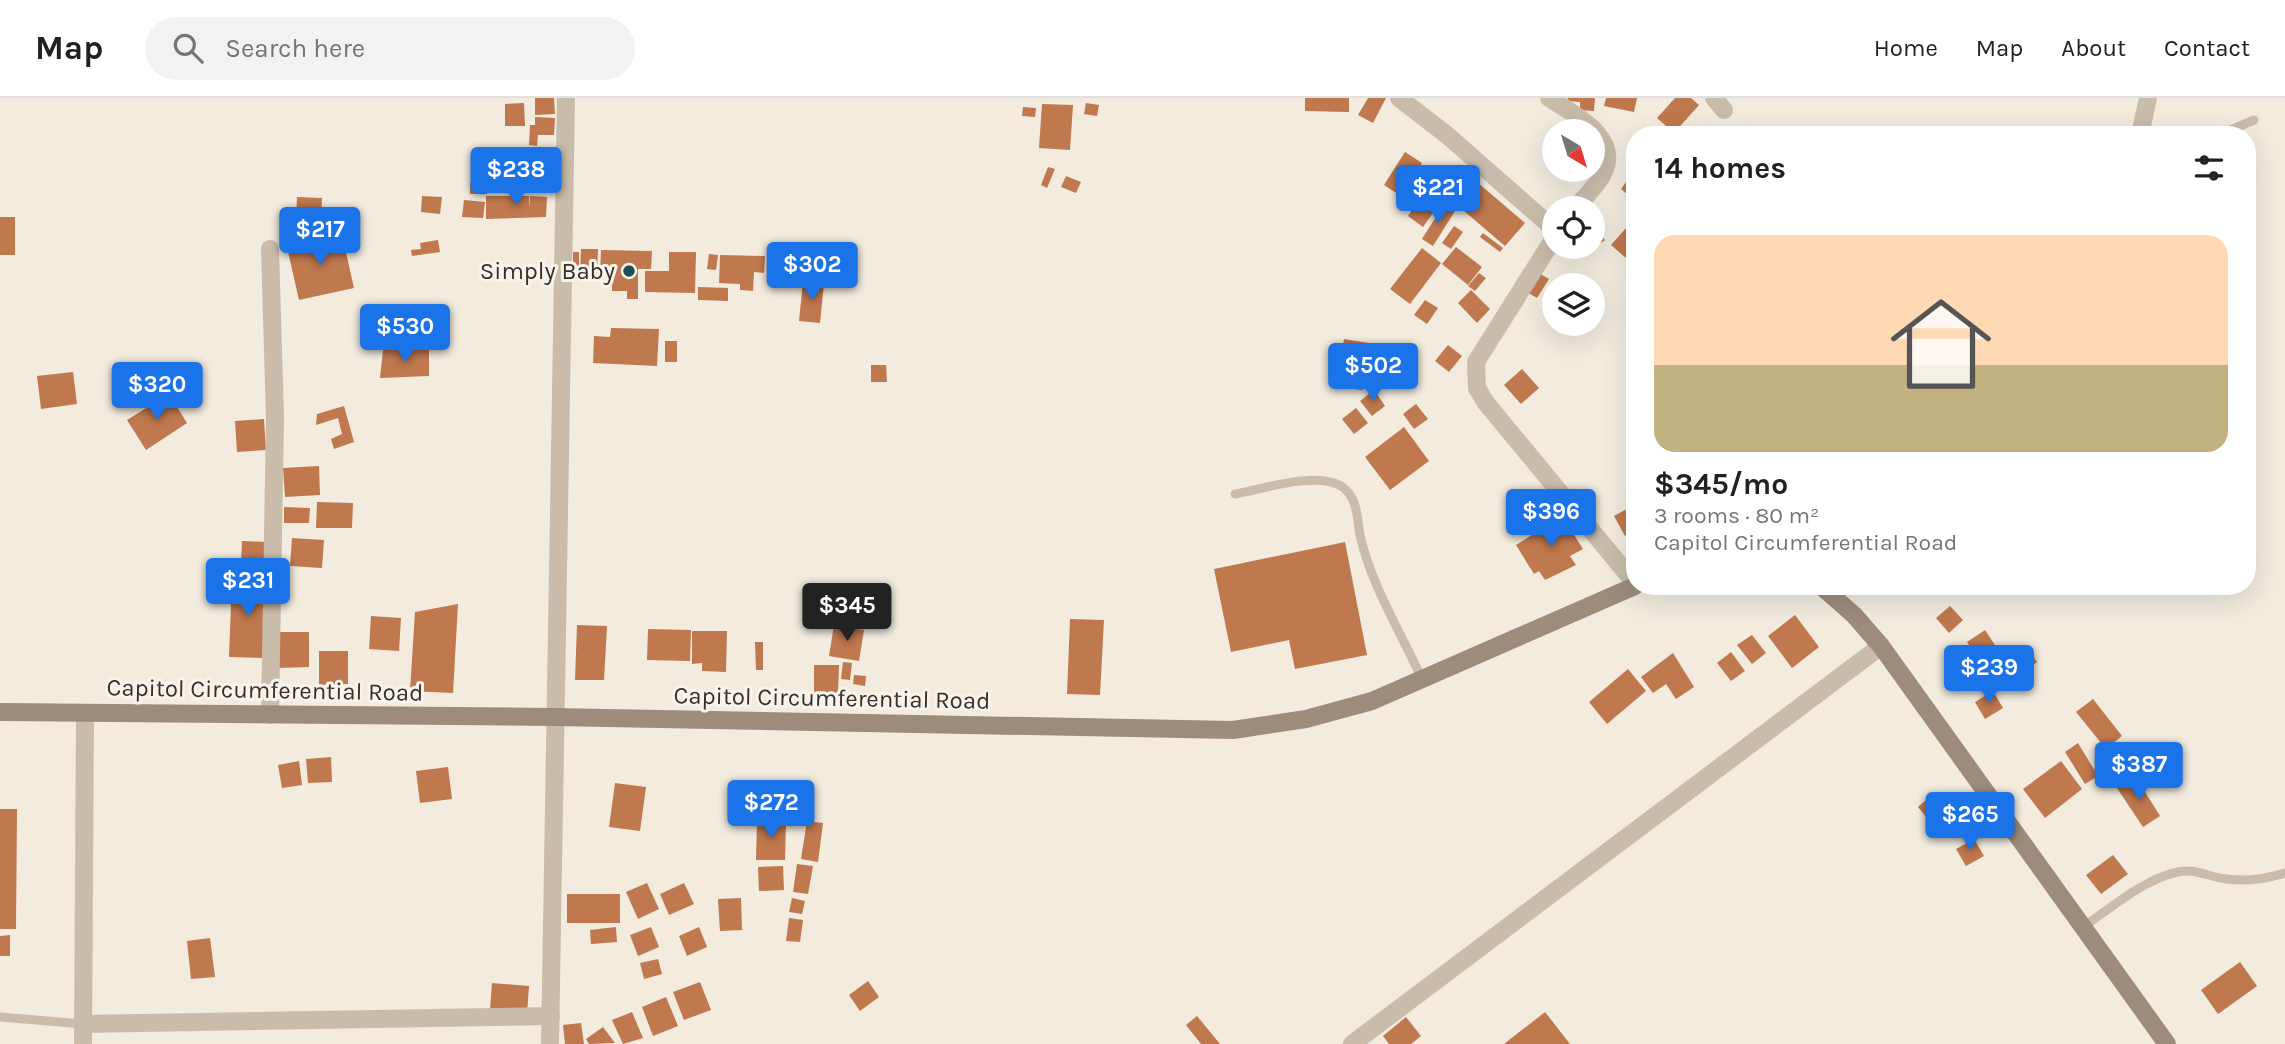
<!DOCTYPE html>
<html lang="en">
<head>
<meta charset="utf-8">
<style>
  body { margin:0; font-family:Karla,sans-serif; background:#f2f2f2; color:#202124; height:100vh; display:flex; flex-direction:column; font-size:26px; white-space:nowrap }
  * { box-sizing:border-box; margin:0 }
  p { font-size:23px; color:#757577 }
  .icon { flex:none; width:38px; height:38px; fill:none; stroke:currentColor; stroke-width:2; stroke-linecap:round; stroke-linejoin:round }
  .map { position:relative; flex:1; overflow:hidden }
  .sheet { position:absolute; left:1626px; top:28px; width:630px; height:469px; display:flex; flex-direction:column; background:#fff; border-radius:28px; box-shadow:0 7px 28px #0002 }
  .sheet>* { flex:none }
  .needle { width:46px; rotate:142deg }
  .fabs { position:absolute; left:1542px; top:21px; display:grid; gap:14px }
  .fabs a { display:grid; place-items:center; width:63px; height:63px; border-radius:50%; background:#fff; box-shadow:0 7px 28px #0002; font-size:35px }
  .price { position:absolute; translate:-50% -60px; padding:0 16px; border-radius:7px; background:#1a73e8; color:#fff; font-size:23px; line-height:46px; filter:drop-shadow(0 2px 4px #0008) }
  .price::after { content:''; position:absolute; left:50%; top:42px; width:21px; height:16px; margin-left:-10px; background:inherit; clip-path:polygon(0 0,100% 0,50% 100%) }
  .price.current { background:#222; color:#fff }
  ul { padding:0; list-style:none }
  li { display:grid; align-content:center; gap:14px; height:371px; padding:0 28px }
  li+li { border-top:2px solid #e0e0e0 }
  li span { display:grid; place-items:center; height:217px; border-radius:21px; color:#555 }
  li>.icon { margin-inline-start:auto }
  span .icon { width:126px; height:126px; fill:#fffc; stroke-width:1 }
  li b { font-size:30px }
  h2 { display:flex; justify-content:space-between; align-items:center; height:84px; padding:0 28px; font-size:30px }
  header { display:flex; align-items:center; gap:42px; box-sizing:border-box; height:98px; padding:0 35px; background:#fff; border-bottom:2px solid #e0e0e0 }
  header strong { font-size:33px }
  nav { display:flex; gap:38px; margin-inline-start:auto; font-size:24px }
  .search { width:490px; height:63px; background:#f2f2f2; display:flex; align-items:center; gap:18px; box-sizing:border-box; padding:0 24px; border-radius:38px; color:#757577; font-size:26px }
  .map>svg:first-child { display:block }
  .building { fill:#c0784e }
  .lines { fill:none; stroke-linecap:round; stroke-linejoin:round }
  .lane { stroke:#c9bcab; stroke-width:9 }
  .street { stroke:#c9bcab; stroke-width:18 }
  .secondary { stroke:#9d8c7c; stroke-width:18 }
  .poi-dot { fill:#214d57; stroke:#f9f4eb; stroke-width:2.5 }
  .labels { text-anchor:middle; stroke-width:6; stroke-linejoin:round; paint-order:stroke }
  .poi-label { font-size:24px; fill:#37302a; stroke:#f9f4eb; text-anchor:end }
  .street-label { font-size:24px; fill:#37302a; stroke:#f9f4eb }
</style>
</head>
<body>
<header>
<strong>Map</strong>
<div class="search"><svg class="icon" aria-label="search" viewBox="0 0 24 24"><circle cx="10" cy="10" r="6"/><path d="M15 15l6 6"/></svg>Search here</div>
<nav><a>Home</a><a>Map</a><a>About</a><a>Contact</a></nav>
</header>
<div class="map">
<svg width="2285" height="946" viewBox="0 0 2285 946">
  <rect width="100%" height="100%" fill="#f2ebde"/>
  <g class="building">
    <path d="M535 0H554L555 16 535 17Z"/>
    <path d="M1305 0H1349V14L1305 13Z"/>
    <path d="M1368 0H1386L1373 25 1358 17Z"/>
    <path d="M1568 0H1595L1594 13 1580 12V4L1567 3Z"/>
    <path d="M1606 0H1637L1634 14 1604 8Z"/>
    <path d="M1675 0H1691L1699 7 1674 35 1657 20Z"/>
    <path d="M524 5 525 28H505V6Z"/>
    <path d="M1086 5 1099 7 1097 18 1084 16Z"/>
    <path d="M1042 6 1073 7 1070 52 1039 50Z"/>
    <path d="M1023 9 1036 10 1035 19 1022 18Z"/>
    <path d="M535 19 555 20 554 37H538L537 48 529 47 530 27H535Z"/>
    <path d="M2039 28 2070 31 2069 37H2038Z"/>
    <path d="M1405 54 1422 65 1401 98 1384 87Z"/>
    <path d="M516 58V69H500V59Z"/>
    <path d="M1048 69 1055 71 1047 90 1041 87Z"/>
    <path d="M1634 73V102L1621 91Z"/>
    <rect x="497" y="78" width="24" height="17"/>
    <path d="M552 78V94L524 95V79Z"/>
    <path d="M1066 78 1081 84 1076 95 1061 89Z"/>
    <path d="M487 84V96H470V85Z"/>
    <path d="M1477 84 1525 125 1505 148 1457 107Z"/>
    <path d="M1424 95 1440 105 1423 129 1408 118Z"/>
    <path d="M422 98 442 99 440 116 421 114Z"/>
    <path d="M486 98H529L530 110V98L547 99 546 119 486 121Z"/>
    <path d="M297 99 322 100 321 123 296 122Z"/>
    <path d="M464 102 485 104 483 120 462 119Z"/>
    <path d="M1444 106 1455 113 1433 148 1422 141Z"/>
    <rect x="0" y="119" width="15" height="38"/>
    <path d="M1634 121V144L1627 152 1634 146V167L1611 147Z"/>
    <path d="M1592 127 1605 142 1591 153 1588 149H1592Z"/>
    <path d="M1454 128 1463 134 1451 151 1442 145Z"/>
    <path d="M1483 135 1503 150 1500 154 1480 139Z"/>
    <path d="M342 137 354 190 299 202 287 149Z"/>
    <path d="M438 142 440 154 412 158 411 152 421 151 420 145Z"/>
    <path d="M1456 149 1482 169 1468 187 1442 166Z"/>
    <path d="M1422 150 1441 165 1410 206 1390 191Z"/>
    <path d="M581 151H598L597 176 580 175Z"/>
    <path d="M601 152 652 153 651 171H638V201H627V193H612V176H600Z"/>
    <rect x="573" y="154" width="6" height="22"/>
    <path d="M669 154H696L695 195 645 194V173H669Z"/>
    <path d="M709 156 718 157 716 172 707 171Z"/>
    <path d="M720 157 765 158 764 175 754 174 753 193 740 192V186L719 185Z"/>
    <path d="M789 158 801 159 800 174 787 173Z"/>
    <path d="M1537 174 1549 181 1537 200 1525 193Z"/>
    <path d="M1479 175 1486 180 1475 193 1468 188Z"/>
    <path d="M803 184 824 185 820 225 799 223Z"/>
    <path d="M698 189 728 190V203L698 202Z"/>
    <path d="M1471 192 1490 211 1477 225 1458 205Z"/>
    <path d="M1425 202 1438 210 1427 226 1414 217Z"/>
    <path d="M611 230 659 231 657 268 593 265 594 238 610 239Z"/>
    <path d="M1344 241 1381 247 1376 277 1365 275 1362 292 1346 290 1349 272 1339 271Z"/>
    <rect x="665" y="243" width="12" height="21"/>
    <path d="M1448 247 1462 258 1449 274 1435 263Z"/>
    <path d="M383 252H429V278L380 280Z"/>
    <path d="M871 267H886L887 284H871Z"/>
    <path d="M1522 271 1539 290 1521 306 1504 287Z"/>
    <path d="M73 274 77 306 41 311 37 278Z"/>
    <path d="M1374 292 1385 308 1372 318 1360 303Z"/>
    <path d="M169 296 187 325 146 352 127 322Z"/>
    <path d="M1416 306 1428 321 1414 331 1403 316Z"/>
    <path d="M344 308 354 344 334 351 331 341 342 336 338 320 316 327 317 316Z"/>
    <path d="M1356 310 1368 325 1354 336 1342 321Z"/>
    <path d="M264 321 266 352 237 354 235 323Z"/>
    <path d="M1404 329 1429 363 1390 392 1365 359Z"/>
    <path d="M319 368 320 397 285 399 283 370Z"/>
    <path d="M317 404 353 405 352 430H316Z"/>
    <path d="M1634 407V433L1625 438 1614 418Z"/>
    <path d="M284 409 310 410 309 425H284Z"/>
    <path d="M1562 418 1583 451 1570 458 1576 467 1545 482 1539 473 1534 476 1516 447Z"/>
    <path d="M292 440 324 442 322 470 290 468Z"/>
    <path d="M242 443 270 444 269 466 241 465Z"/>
    <path d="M1345 444 1367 557 1295 571 1289 542 1231 554 1214 471Z"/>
    <path d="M232 480 266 481 263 560 229 559Z"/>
    <path d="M824 491 838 497 835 505 820 499Z"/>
    <path d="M458 506 453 595 410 593 415 514Z"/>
    <path d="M1950 508 1963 522 1949 535 1936 520Z"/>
    <path d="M843 509 858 513 855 526 840 522Z"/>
    <path d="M1795 517 1819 549 1792 570 1768 538Z"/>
    <path d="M371 518 401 520 399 553 369 551Z"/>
    <path d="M1070 521 1104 522 1100 597 1067 596Z"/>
    <path d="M577 527 607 528 604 582H575Z"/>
    <path d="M834 527 864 532 859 563 829 558Z"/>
    <path d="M648 531 691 532 690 563 647 562Z"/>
    <path d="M1985 532 1997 550 1979 562 1967 544Z"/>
    <path d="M692 533H727L726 574 702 573V565L692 566Z"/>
    <path d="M277 534H309V569L277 570Z"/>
    <path d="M1752 537 1766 555 1752 566 1737 547Z"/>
    <path d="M755 544H763V572H756Z"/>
    <path d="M2025 547 2037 564 2006 585 1994 568Z"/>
    <path d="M319 553H348V586L319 587Z"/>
    <path d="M1731 554 1745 573 1731 583 1717 565Z"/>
    <path d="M1673 555 1694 589 1676 601 1666 586 1653 595 1641 579Z"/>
    <path d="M843 564 852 565 850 582 841 581Z"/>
    <path d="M814 567H839L838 597 814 596Z"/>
    <path d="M1628 571 1646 593 1607 626 1589 604Z"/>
    <path d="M854 577 866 578 865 588 853 586Z"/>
    <path d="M1993 593 2003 610 1985 621 1975 604Z"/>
    <path d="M2093 601 2122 638 2106 651 2076 614Z"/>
    <path d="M2078 645 2098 678 2085 686 2065 654Z"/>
    <path d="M331 659 332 684 308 685 306 661Z"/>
    <path d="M299 663 302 687 282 690 278 667Z"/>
    <path d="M2061 663 2082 691 2045 720 2023 691Z"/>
    <path d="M448 669 452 701 420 705 416 673Z"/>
    <path d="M2135 678 2160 718 2143 729 2117 690Z"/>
    <path d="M615 685 646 689 640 733 609 729Z"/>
    <path d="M1933 696 1956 724 1941 737 1918 709Z"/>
    <path d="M0 711H17L16 831H0Z"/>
    <path d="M757 722 786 723 785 762H756Z"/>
    <path d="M807 723 823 725 818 764 801 761Z"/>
    <path d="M1974 741 1984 758 1966 768 1956 751Z"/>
    <path d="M2113 757 2128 776 2101 796 2086 777Z"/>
    <path d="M797 766 813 768 808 796 793 794Z"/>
    <path d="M783 768 784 792 759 793 758 769Z"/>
    <path d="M647 785 659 811 638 821 626 794Z"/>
    <path d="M684 785 694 806 669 817 660 796Z"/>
    <rect x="567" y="796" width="53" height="29"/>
    <path d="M741 800 742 832 720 833 718 801Z"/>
    <path d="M792 800 805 803 802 816 789 814Z"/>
    <path d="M789 820 803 822 800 844 786 843Z"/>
    <path d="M616 829 617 844 591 846 590 832Z"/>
    <path d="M651 829 659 849 638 858 630 837Z"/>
    <path d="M699 829 707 849 687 858 679 838Z"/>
    <path d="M10 837V858H0V838Z"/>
    <path d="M210 840 215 879 191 881 187 843Z"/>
    <path d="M658 861 662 876 644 881 640 865Z"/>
    <path d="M2240 864 2257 888 2218 916 2201 892Z"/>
    <path d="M868 883 879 899 860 913 849 897Z"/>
    <path d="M700 884 711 912 684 922 673 894Z"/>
    <path d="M492 885 529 888 527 916 490 912Z"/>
    <path d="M666 899 678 928 653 938 642 909Z"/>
    <path d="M632 914 643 940 623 946 612 922Z"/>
    <path d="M1545 914 1570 946H1504Z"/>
    <path d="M1197 918 1220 946H1201L1186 927Z"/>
    <path d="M1406 919 1421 938 1411 946H1389L1383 938Z"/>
    <path d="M581 925 584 946H565L563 927Z"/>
    <path d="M603 929 615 945 589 946 586 941Z"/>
  </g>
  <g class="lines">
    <g class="lane">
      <path d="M2219 37 2254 22"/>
      <path d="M1235 396C1262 391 1317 373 1341 388 1358 399 1357 420 1360 437 1371 487 1401 535 1422 581"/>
      <path d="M2083 829C2111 810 2144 781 2178 774 2195 770 2209 779 2226 781 2247 784 2265 781 2285 775"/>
      <path d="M0 919 83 926"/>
    </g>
    <g class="street">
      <path d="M1399 0 1447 37 1554 131"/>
      <path d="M1549 0C1572 15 1618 38 1605 71 1600 85 1585 98 1576 110"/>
      <path d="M1714 0 1724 12"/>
      <path d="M2140 37 2148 0"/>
      <path d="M1554 140 1476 264 1477 290 1486 305 1634 484"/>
      <path d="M270 617 275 320 270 151"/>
      <path d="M83 926 551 918"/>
      <path d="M83 946 85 615"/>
      <path d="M550 946 566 0"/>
      <path d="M1352 946 1881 548"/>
    </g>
    <g class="secondary">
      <path d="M1821 488 1854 517 1881 548 2167 946"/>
      <path d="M0 614 555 619 1233 632 1306 621 1372 603 1635 488"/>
    </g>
  </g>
  <circle class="poi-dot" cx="629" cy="173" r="7"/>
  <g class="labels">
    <g class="poi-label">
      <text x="615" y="181">Simply Baby</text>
    </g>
    <g class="street-label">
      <text transform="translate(265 592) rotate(1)" y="8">Capitol Circumferential Road</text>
      <text transform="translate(832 600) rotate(1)" y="8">Capitol Circumferential Road</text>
    </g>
  </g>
</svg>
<div class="fabs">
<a><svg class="needle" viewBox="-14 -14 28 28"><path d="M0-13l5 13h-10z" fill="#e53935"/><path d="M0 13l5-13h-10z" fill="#757577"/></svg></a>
<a><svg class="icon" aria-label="locate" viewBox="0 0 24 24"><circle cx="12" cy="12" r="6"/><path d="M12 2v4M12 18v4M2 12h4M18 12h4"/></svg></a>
<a><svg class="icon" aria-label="layers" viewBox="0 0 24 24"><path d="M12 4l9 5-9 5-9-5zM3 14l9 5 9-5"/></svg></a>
</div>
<b class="price" style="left:516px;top:109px">$238</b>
<b class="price" style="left:1438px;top:127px">$221</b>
<b class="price" style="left:320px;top:169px">$217</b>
<b class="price" style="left:812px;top:204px">$302</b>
<b class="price" style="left:405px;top:266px">$530</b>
<b class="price" style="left:1373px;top:305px">$502</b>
<b class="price" style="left:157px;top:324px">$320</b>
<b class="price" style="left:1551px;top:451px">$396</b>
<b class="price" style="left:248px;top:520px">$231</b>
<b class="price current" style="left:847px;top:545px">$345</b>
<b class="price" style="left:1989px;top:607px">$239</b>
<b class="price" style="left:2139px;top:704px">$387</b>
<b class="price" style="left:771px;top:742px">$272</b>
<b class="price" style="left:1970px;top:754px">$265</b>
<section class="sheet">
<h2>14 homes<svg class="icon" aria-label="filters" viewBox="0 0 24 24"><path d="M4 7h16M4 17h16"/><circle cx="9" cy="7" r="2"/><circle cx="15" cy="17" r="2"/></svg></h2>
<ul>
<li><span style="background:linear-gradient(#ffd9b3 60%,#c2b280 0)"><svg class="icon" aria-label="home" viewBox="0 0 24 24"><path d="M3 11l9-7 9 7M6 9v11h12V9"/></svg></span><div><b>$345/mo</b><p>3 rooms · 80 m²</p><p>Capitol Circumferential Road</p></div></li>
</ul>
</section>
</div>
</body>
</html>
